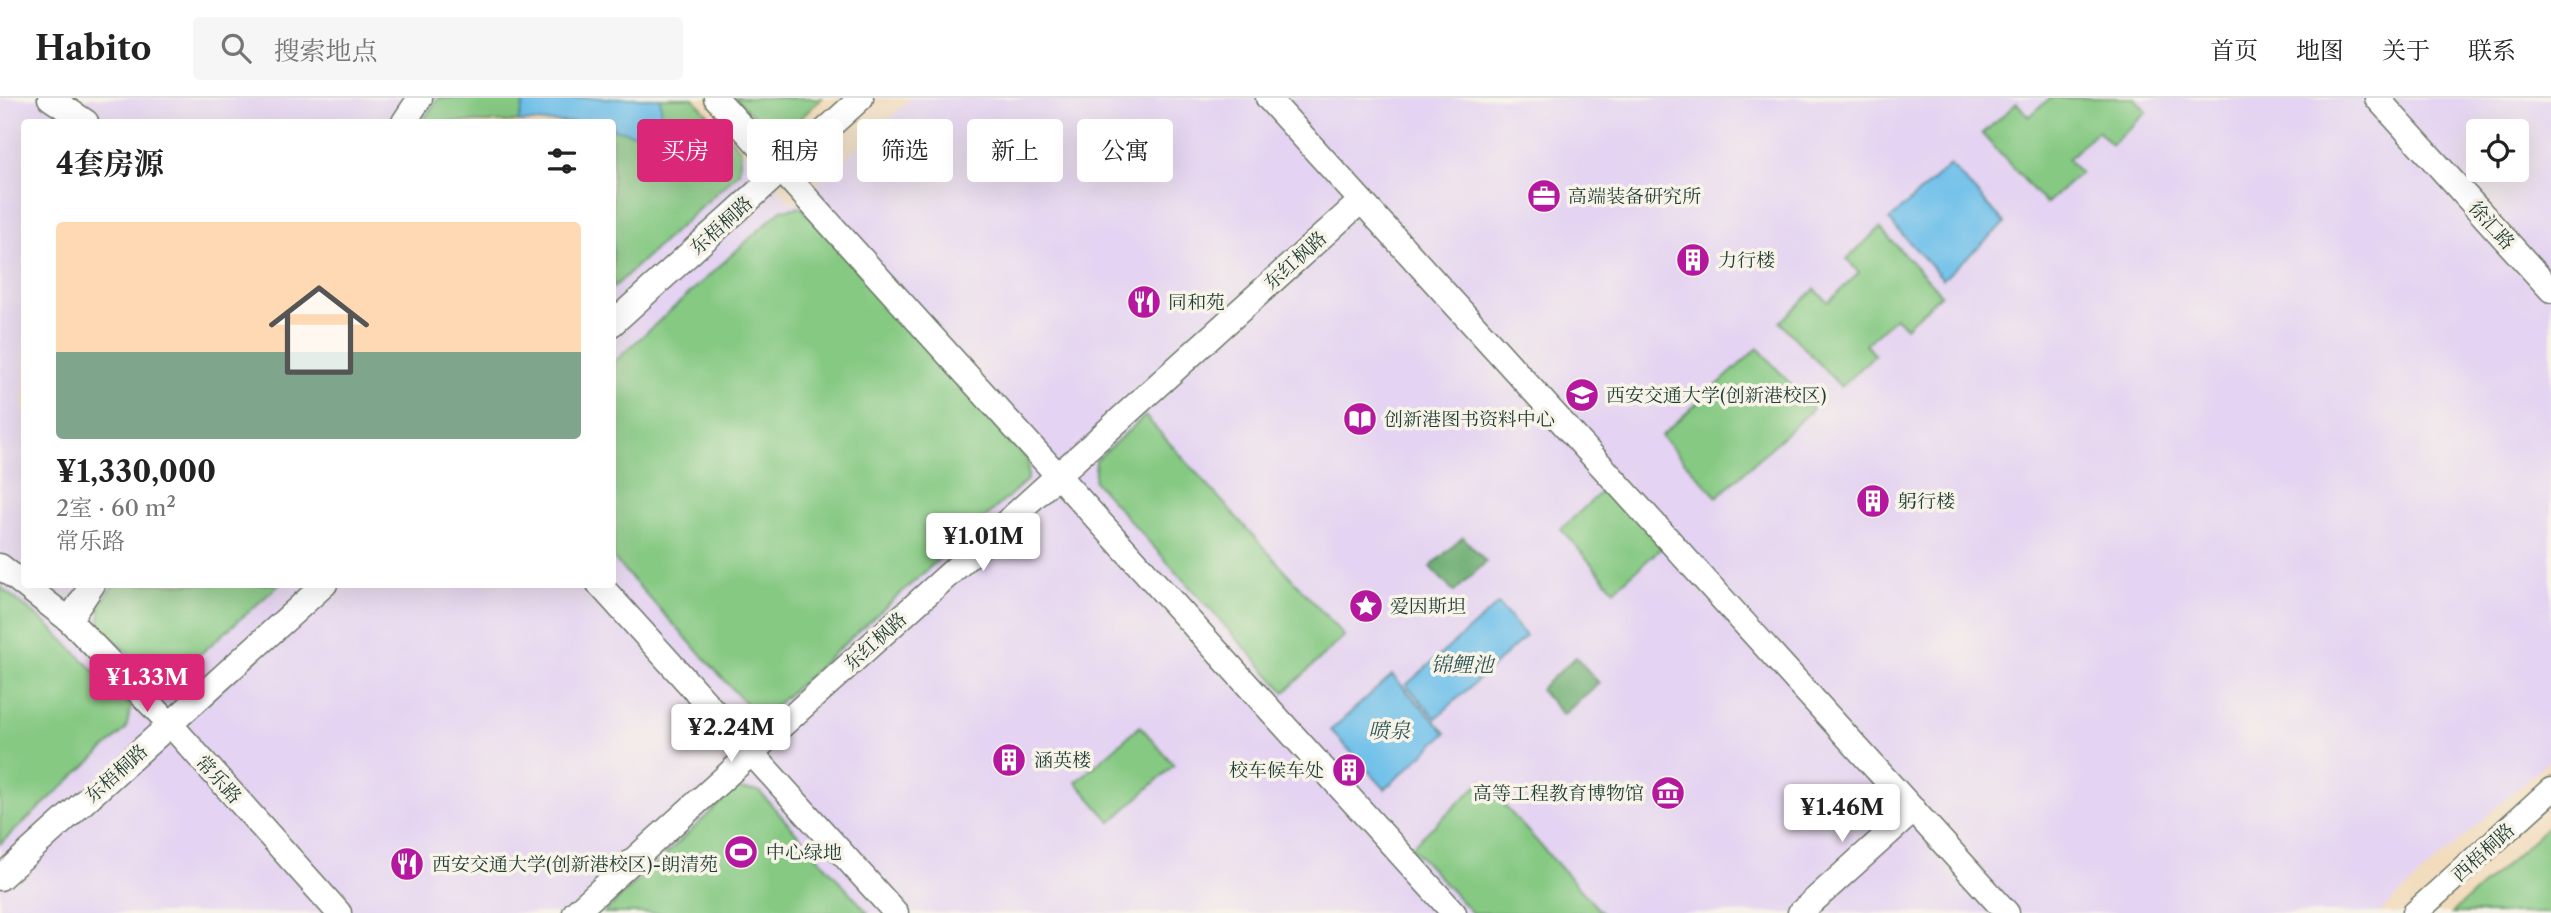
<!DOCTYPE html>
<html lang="zh">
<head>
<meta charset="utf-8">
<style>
  body { margin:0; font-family:"Libre Caslon Text","Noto Serif SC",serif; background:#f6f6f6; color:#222; height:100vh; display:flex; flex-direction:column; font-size:26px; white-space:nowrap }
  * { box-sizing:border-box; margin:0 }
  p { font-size:23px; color:#767676 }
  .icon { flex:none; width:38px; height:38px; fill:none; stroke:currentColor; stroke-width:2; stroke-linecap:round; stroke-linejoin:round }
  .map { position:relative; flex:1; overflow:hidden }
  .side { position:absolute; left:21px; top:21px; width:595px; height:469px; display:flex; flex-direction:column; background:#fff; border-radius:7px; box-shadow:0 7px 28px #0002 }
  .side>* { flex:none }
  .hud { position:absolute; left:637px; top:21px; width:665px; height:63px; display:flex; gap:14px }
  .controls { position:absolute; left:2466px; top:21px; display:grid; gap:14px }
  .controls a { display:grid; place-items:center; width:63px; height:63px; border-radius:7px; background:#fff; box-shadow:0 7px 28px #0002; font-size:35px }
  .price { position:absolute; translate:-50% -60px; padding:0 16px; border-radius:7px; background:#fff; color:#222; font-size:23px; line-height:46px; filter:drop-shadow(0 2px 4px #0008) }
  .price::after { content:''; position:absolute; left:50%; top:42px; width:21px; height:16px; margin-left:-10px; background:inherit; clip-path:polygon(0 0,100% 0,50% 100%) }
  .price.selected { background:#db2777; color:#fff }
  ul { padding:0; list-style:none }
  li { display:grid; align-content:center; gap:14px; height:371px; padding:0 35px }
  li span { display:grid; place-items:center; height:217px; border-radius:7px; color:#555 }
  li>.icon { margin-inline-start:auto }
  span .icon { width:126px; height:126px; fill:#fffc; stroke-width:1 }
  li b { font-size:30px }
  h2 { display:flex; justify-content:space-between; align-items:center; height:84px; padding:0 35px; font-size:30px }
  .chip { padding:0 24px; border-radius:7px; background:#fff; box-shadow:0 7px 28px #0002; font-size:24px; line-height:63px }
  .chip.selected { background:#db2777; color:#fff }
  header { display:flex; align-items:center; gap:42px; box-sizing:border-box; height:98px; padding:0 35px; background:#fff; border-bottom:2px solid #e0e0e0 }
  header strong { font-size:33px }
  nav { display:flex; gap:38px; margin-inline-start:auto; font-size:24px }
  .search { width:490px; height:63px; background:#f6f6f6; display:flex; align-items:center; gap:18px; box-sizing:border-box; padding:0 24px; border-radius:7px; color:#767676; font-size:26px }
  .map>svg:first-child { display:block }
  .built { fill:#e4d3f2; fill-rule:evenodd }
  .green { fill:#86c983; stroke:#52835c; stroke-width:2 }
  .forest { fill:#6cad71; stroke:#467552; stroke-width:2 }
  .water { fill:#6ec0ea; stroke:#467e8f; stroke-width:2 }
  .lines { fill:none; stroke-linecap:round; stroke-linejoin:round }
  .secondary-casing { stroke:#697464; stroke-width:27 }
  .secondary { stroke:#fff; stroke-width:24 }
  .labels { text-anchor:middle; stroke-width:7; stroke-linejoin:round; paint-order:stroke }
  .poi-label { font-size:19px; fill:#1f3d34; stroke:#f7f3e8; text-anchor:start }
  .street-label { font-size:19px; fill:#1f3d34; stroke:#f7f3e8 }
  .water-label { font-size:21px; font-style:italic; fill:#2f5758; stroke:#f7f3e8 }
</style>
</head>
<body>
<header>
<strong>Habito</strong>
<div class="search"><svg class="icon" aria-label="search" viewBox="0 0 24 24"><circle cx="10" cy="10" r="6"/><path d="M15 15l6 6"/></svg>搜索地点</div>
<nav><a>首页</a><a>地图</a><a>关于</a><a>联系</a></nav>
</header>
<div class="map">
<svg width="2551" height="815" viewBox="0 0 2551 815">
  <rect width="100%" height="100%" fill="#f7f3e8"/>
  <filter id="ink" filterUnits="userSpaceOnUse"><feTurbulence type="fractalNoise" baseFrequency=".0143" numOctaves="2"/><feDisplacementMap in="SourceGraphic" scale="14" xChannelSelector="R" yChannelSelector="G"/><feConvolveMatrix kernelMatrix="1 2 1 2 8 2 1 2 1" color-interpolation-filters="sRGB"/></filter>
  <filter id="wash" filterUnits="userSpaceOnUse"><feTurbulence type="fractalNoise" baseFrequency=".00686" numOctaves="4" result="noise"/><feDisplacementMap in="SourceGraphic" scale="28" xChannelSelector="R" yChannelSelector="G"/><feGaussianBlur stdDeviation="1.57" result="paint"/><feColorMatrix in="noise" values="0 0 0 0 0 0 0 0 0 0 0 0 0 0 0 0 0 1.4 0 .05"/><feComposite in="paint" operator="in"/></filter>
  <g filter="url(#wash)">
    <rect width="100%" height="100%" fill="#f2dbbc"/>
    <path class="built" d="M0 0H693L793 107 912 0H2551V660L2379 815H0ZM24 24H612V486H24ZM2478 33H2516V72H2478Z"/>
    <g class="green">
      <path d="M438 0H693L741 52 739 74 613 190 612 24H422Z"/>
      <path d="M735 0H822L788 32H768Z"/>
      <path d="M2050 0H2135L2147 14 2111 47 2098 33 2068 61 2080 75 2046 106 1982 36 2017 5 2029 19Z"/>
      <path d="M801 109 1028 362V381L772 611 748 608 613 460V265L781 112Z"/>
      <path d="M1880 130 1941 196 1906 229 1895 219 1866 246 1875 257 1841 289 1780 224 1815 191 1828 204 1859 175 1847 161Z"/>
      <path d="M1758 250 1813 311 1717 399 1661 338Z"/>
      <path d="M1145 318 1344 538 1285 594 1094 383 1096 362Z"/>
      <path d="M1612 384 1667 445 1614 492 1561 431Z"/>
      <path d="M114 486H279V487L164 588 100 529V506Z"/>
      <path d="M0 489 47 526 131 609 126 631 0 746Z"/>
      <path d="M1140 628 1174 667 1111 724 1076 684Z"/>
      <path d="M1482 683 1602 815H1472L1411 749Z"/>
      <path d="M735 691 759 693 868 815H604Z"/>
      <path d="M2551 726V815H2452Z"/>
    </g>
    <g class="forest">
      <path d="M1463 439 1486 464 1454 494 1430 469Z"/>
      <path d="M1576 559 1599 585 1563 617 1540 591Z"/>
    </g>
    <g class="water">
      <path d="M525 0H660L663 28 648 39 613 31 612 24H518Z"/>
      <path d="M1950 67 2005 125 1943 181 1889 122Z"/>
      <path d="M1498 506 1526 538 1436 620 1406 587Z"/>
      <path d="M1392 577 1446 635 1385 691 1331 632Z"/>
    </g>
  </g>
  <g filter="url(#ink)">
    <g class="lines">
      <g class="secondary-casing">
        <g id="secondary">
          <path d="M50 0 86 24"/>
          <path d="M716 0 1454 815"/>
          <path d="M1268 0 2007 815"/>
          <path d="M2377 0 2551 192"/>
          <path d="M404 24 420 0"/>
          <path d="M612 226 861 0"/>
          <path d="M0 468 69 522 170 626 339 815"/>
          <path d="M599 486 896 815"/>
          <path d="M69 522 93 486"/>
          <path d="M0 780 325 486"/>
          <path d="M575 815 1361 103"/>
          <path d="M1800 815 1914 712"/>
          <path d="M2415 815 2551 692"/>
        </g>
      </g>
      <use href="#secondary" class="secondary"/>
    </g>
  </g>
  <defs>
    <g id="office-disc" transform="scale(1.75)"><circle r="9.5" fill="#b5179e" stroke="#f7f3e8"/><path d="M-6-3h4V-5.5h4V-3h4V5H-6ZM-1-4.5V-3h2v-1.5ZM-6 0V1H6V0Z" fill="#fff"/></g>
    <g id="building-disc" transform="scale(1.75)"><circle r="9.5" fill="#b5179e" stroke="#f7f3e8"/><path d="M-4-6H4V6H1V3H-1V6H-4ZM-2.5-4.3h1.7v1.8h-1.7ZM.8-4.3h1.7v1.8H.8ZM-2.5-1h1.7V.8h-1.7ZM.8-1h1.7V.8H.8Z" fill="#fff"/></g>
    <g id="restaurant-disc" transform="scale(1.75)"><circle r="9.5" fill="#b5179e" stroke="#f7f3e8"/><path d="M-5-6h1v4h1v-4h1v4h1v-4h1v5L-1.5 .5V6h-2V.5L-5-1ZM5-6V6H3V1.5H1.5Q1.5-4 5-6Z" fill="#fff"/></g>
    <g id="university-disc" transform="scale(1.75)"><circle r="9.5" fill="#b5179e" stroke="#f7f3e8"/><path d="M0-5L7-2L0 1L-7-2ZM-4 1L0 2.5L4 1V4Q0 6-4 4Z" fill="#fff"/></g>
    <g id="library-disc" transform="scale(1.75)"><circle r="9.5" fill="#b5179e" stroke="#f7f3e8"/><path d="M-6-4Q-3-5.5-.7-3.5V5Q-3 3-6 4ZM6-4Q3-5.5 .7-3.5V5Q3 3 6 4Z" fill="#fff"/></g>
    <g id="sight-disc" transform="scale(1.75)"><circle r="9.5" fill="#b5179e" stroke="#f7f3e8"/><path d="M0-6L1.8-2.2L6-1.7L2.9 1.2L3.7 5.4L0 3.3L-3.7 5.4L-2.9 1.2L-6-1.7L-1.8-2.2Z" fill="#fff"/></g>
    <g id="museum-disc" transform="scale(1.75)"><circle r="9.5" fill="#b5179e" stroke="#f7f3e8"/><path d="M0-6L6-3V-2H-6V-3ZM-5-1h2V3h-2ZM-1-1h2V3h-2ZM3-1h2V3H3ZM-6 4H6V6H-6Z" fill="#fff"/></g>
    <g id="stadium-disc" transform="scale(1.75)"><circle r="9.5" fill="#b5179e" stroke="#f7f3e8"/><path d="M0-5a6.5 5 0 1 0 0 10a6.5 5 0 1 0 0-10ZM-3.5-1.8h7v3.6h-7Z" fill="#fff"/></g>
  </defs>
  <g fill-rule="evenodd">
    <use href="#office-disc" x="1544" y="98"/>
    <use href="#building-disc" x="1693" y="162"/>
    <use href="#restaurant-disc" x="1144" y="204"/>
    <use href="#university-disc" x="1582" y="297"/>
    <use href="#library-disc" x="1360" y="321"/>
    <use href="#building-disc" x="1873" y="403"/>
    <use href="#sight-disc" x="1366" y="508"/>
    <use href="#building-disc" x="1009" y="662"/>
    <use href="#building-disc" x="1349" y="672"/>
    <use href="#museum-disc" x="1668" y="695"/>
    <use href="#stadium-disc" x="741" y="754"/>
    <use href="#restaurant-disc" x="407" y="766"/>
  </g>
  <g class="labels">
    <g class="poi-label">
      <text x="1568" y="105">高端装备研究所</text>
      <text x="1718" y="169">力行楼</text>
      <text x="1168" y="211">同和苑</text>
      <text x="1606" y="304">西安交通大学(创新港校区)</text>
      <text x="1384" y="328">创新港图书资料中心</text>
      <text x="1898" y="410">躬行楼</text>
      <text x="1390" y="515">爱因斯坦</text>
      <text x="1034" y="669">涵英楼</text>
      <text x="1324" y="679" text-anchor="end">校车候车处</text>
      <text x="1644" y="702" text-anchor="end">高等工程教育博物馆</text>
      <text x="766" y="761">中心绿地</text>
      <text x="432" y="773">西安交通大学(创新港校区)-朗清苑</text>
    </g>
    <g class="street-label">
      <text transform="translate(721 127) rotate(-42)" y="7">东梧桐路</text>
      <text transform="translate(2492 127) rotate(48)" y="7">徐汇路</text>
      <text transform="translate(1295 162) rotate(-42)" y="7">东红枫路</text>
      <text transform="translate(875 543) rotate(-42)" y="7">东红枫路</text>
      <text transform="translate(116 675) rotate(-42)" y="7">东梧桐路</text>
      <text transform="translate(219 681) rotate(48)" y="7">常乐路</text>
      <text transform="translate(2483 754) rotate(-42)" y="7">西梧桐路</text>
    </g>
    <g class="water-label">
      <text x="1462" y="574">锦鲤池</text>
      <text x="1389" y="640">喷泉</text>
    </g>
  </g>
</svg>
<div class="controls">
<a><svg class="icon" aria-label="locate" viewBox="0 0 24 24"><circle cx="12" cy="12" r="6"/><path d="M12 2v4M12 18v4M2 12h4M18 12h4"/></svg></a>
</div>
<b class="price" style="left:983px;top:475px">¥1.01M</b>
<b class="price selected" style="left:147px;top:616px">¥1.33M</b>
<b class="price" style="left:731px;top:666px">¥2.24M</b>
<b class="price" style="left:1842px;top:746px">¥1.46M</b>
<div class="hud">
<a class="chip selected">买房</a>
<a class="chip">租房</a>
<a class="chip">筛选</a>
<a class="chip">新上</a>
<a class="chip">公寓</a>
</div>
<section class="side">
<h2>4套房源<svg class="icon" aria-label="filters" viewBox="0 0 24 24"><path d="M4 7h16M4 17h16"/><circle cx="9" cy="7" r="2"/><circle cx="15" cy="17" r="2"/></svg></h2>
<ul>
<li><span style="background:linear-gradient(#ffd9b3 60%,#7fa58c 0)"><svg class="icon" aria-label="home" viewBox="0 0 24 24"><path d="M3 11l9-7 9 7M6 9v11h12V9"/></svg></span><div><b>¥1,330,000</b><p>2室 · 60 m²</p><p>常乐路</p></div></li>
</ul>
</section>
</div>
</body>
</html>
